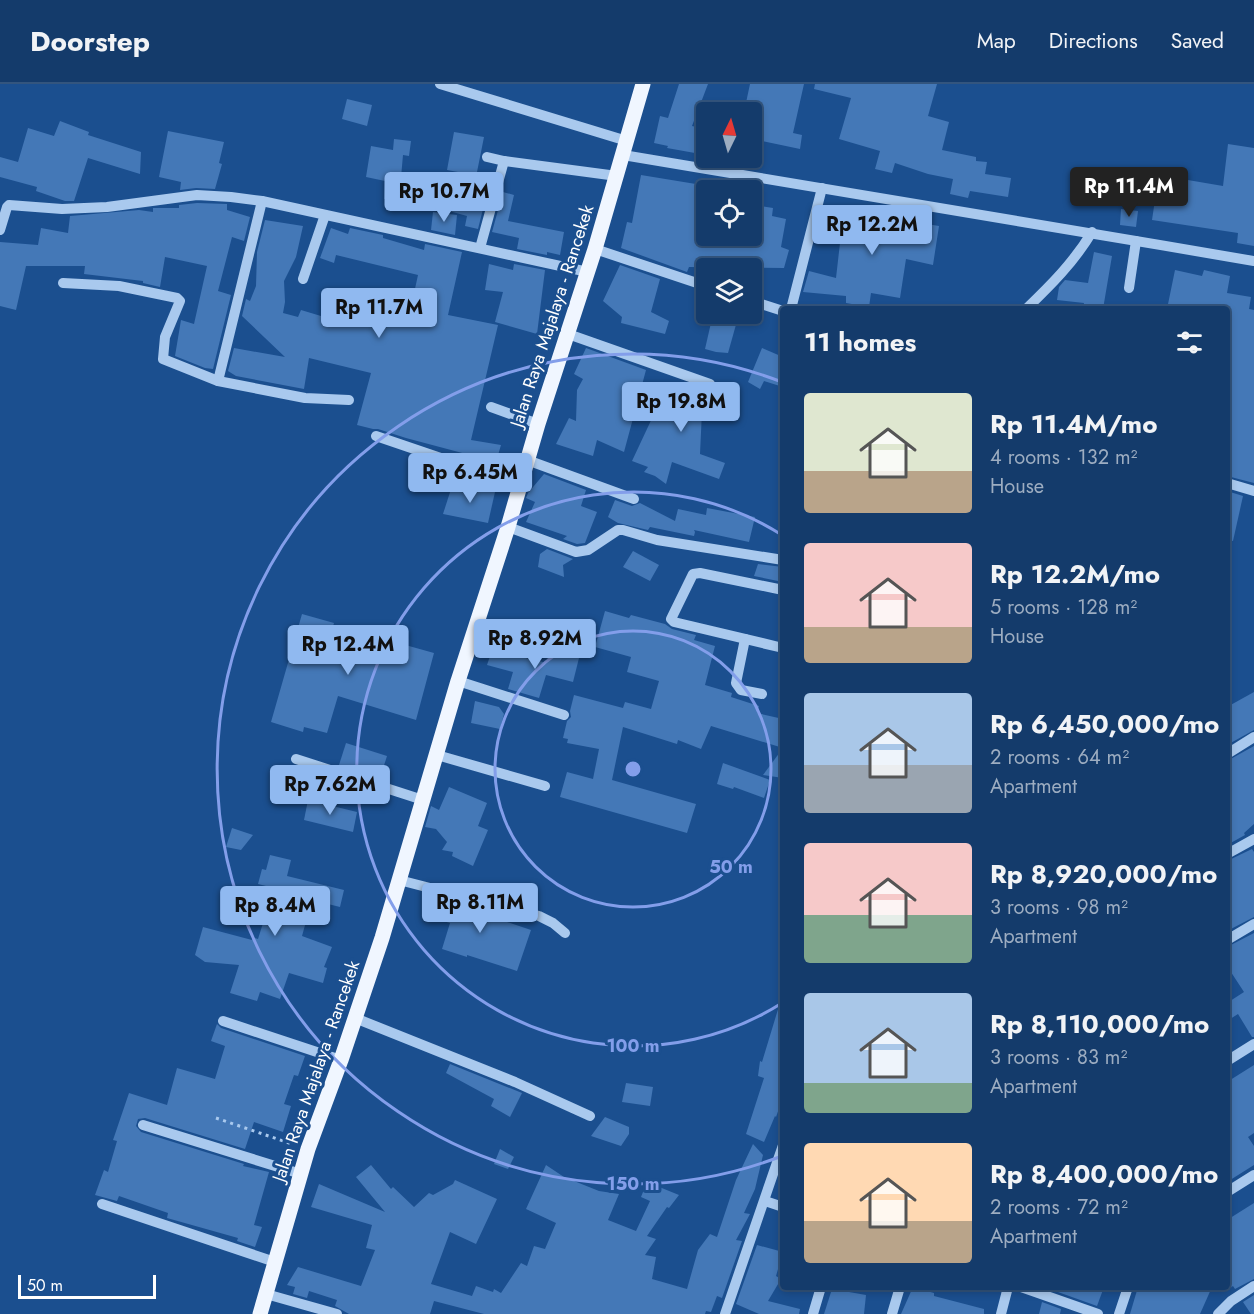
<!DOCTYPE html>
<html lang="en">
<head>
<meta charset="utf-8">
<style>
  body { margin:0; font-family:Jost,sans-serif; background:#214673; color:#f1f3f6; height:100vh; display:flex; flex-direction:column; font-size:22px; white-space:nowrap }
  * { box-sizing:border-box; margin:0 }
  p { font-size:20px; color:#9dadc1 }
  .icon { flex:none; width:33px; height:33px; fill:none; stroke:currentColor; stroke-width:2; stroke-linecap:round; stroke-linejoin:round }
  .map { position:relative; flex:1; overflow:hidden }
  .side { position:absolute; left:780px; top:222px; width:450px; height:984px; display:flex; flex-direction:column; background:#143b6b; border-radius:6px; box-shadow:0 3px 9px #0003,0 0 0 2px #33557e }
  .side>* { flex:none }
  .needle { width:39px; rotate:5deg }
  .fabs { position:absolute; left:696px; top:18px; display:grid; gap:12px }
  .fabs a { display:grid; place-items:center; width:66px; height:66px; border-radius:6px; background:#143b6b; box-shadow:0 3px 9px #0003,0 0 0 2px #33557e; font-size:30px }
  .scale { position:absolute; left:18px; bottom:15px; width:138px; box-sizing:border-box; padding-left:6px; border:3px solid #fff; border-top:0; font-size:16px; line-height:21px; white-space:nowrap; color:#fff; -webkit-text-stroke:4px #1b4f8f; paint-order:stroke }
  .price { position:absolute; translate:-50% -51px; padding:0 14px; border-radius:6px; background:#90b9f0; color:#111; font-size:20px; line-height:39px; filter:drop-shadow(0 2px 3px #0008) }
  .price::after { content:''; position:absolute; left:50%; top:36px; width:18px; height:14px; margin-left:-9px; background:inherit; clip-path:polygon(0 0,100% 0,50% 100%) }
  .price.current { background:#222; color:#fff }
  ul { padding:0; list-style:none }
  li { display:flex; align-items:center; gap:18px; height:150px; padding:0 24px }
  li span { display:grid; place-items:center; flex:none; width:168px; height:120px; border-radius:6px; color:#555 }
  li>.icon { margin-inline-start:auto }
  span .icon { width:72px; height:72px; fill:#fffc; stroke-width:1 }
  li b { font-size:26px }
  h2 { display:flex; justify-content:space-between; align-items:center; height:72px; padding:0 24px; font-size:26px }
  header { display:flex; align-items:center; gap:36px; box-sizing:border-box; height:84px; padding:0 30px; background:#143b6b; border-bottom:2px solid #33557e }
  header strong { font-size:28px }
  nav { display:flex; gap:33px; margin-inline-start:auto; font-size:21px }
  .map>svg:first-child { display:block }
  .building { fill:#4478b7 }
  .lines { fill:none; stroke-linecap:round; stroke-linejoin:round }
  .path { stroke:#a9c9ee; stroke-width:3; stroke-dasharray:3 4.5; stroke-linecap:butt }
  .minor { stroke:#a9c9ee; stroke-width:10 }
  .major { stroke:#f0f6ff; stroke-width:15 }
  .ring { fill:none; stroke:#839eea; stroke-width:3 }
  .labels { text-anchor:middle; stroke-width:6; stroke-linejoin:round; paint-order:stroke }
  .street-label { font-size:18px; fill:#fff; stroke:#1b4f8f }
  .centre { fill:#839eea; stroke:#1b4f8f; stroke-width:3 }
  .ring-label { font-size:18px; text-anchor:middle; font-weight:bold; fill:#839eea; stroke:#1b4f8f; stroke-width:6; stroke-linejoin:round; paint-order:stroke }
</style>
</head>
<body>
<header>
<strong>Doorstep</strong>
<nav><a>Map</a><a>Directions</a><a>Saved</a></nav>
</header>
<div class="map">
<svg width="1254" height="1230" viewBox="0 0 1254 1230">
  <rect width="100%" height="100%" fill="#1b4f8f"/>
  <g class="building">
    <path d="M679 0H708L692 42 706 45V71L667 64 668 62 654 59 660 32 668 34Z"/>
    <path d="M750 0H804L793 49 802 51 800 65 752 55V28H744Z"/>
    <path d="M815 0H937L928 32 949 38 942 66 976 73V77L987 78 985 90 1011 94 1008 113 970 107 968 114 950 110 953 95 928 90 895 79 892 89 875 85 880 67 839 55 851 14 814 5Z"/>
    <path d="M347 15 372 21 367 42 342 35Z"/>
    <path d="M60 37 89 48 88 51 141 68 140 90 88 74 74 117H65L36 107 37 103 0 93V73L18 78 28 44 54 52Z"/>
    <path d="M168 47 224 58 219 79 222 80 215 105 196 104 180 106 181 98 159 93Z"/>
    <path d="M454 48 484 53 474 103 488 105 478 145 465 142 467 132 449 127 458 88 447 86Z"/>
    <path d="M394 55 411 57 409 72 403 71 399 116 384 115 385 97 366 93 371 62 393 66Z"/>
    <path d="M1228 60 1254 64V162L1237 159 1238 149 1152 136 1156 109 1180 111 1182 95 1223 102Z"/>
    <path d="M641 91 708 102 703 139 706 140V152H752L753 121 773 124 772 132 786 135 781 163 789 166 784 184 689 183 687 188 621 164 627 138 632 139Z"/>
    <path d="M503 108 514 111 508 137 564 148 560 171 547 168V171L517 165 519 154 492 148Z"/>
    <path d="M197 119 227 120V126L250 133 244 157 232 153 218 207 231 211 213 285 205 284 175 272 181 236 194 240 207 182 165 173 160 203 143 199V197L84 190 85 182H26L16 226 0 222V158L38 161 41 144 68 149 70 132 139 126 153 128V124H179V121Z"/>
    <path d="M1121 125 1138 127 1136 143 1120 141Z"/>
    <path d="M433 128 457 131 455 151 431 146Z"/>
    <path d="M823 129 841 132 840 136 871 140 873 131 939 142 933 181 906 175 900 214 871 209 869 223 846 219V212L803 208 809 187 836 194 840 159 817 155Z"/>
    <path d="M265 136 303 142 296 173 284 197 285 218 283 229 298 233 301 226 321 232 323 226 340 233 342 224 354 226 357 208 380 212 379 217 411 223 418 191 336 171 334 179 320 174 331 144 348 150 350 144 383 151V154L424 166 425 160 462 168 448 231 498 241 471 356 501 361 496 378 406 354 378 345H373L357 341 371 289 309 274 304 305 236 292 228 287 234 264 285 273 242 232 246 215 250 217 256 202 257 168Z"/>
    <path d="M1094 168 1112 172 1103 225H1083L1084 219 1057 216 1059 203 1065 196 1088 199Z"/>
    <path d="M489 180 513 186 514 180 545 186 537 250 495 238 503 208 485 206Z"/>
    <path d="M620 181 660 195 651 228 669 237 665 250 621 239 622 233 603 217Z"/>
    <path d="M1175 186 1202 192 1204 186 1230 192 1227 209 1251 213 1249 225 1254 226V399L1227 392V225H1167Z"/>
    <path d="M713 230H739L728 269 716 268 705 265Z"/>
    <path d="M586 264 646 286 624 368 597 356 593 372 556 360 569 334 576 337 577 306 583 295 574 290Z"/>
    <path d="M762 264 783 273V303L764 297 760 305 748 298Z"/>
    <path d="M669 298 682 303 681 306 712 307 734 311 726 324 727 335 702 327 700 370 725 379 719 395 672 378 666 400 655 392 644 388 648 383 632 377Z"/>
    <path d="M544 390 586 406 581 422 597 428 585 459 577 460 563 455 567 452 526 438 535 418 526 414 528 409Z"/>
    <path d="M452 402 495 408 488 439 443 430Z"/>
    <path d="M1227 407 1243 412 1233 457 1227 456Z"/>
    <path d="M615 416 632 422 640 419 675 437 678 425 706 431 707 424 755 433 749 458 694 446 695 448 694 452 650 443 648 446 618 439 608 433Z"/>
    <path d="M547 465 573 475 563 481 564 493 538 483 540 470Z"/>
    <path d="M633 467 659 481 650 497 623 483Z"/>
    <path d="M758 480 783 483V498L754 492Z"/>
    <path d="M605 527 629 534 631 531 665 540 672 545 696 551 694 556 715 562 705 601 732 609 731 613 759 622 757 629 783 635V664L711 642 701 665 678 656 677 660 623 643 612 696 696 720 687 749 560 713 567 688 593 695 599 665 567 659 568 655 563 654 567 637 571 633 570 627 574 611 623 624 625 618 651 625 659 597 627 588 631 573 595 563Z"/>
    <path d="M302 530 334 539 332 546 361 556 366 550 434 569 416 636 338 612 327 649 304 643 303 648 271 638Z"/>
    <path d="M557 564 580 570 573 598 546 591 539 614 508 605 513 588 487 581 492 566 530 575V574L546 579 548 572 554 574Z"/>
    <path d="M1254 608V646L1227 661V623Z"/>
    <path d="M475 617 499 623 504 630 500 645 471 639Z"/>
    <path d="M346 659 387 672 380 694 339 681Z"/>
    <path d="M1254 662V740L1244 749 1245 751 1227 761V677Z"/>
    <path d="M783 664V694L763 691Z"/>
    <path d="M723 679 770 696 764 714 734 703 733 705 717 700Z"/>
    <path d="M449 703 487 719 478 742 488 746 473 782 452 772 453 768 442 766 447 758 436 745 425 743 431 722 439 726Z"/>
    <path d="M308 716 357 728 353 748 304 736Z"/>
    <path d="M232 744 253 751 241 766 226 763Z"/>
    <path d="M1252 765 1254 768V833L1227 847V777Z"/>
    <path d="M270 771 291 776 287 792 344 806 340 823 312 816 302 852 332 863 324 883 327 884 323 899 289 889 280 915 260 908 257 917 230 909 239 881 205 878 195 871 203 843 252 856V853L258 855 274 804 258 800 262 785 266 786Z"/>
    <path d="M432 812 487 826 486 831 531 846 517 887 467 871V873L442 865 450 839 427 832Z"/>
    <path d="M1254 849V953H1252L1238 930 1227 937V919L1244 908 1227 882V863Z"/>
    <path d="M779 922H783V1013L776 1033 775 1032 764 1058 746 1050 764 994 758 992 760 977 762 978Z"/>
    <path d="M217 940 221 944 305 972 298 992 294 991 284 1020 291 1022 283 1048 254 1038 245 1065 145 1034 138 1035 136 1042 141 1048 244 1080 243 1082 269 1088 254 1141 262 1143 255 1163 237 1157 238 1154 167 1134 168 1129 119 1112 117 1117 95 1111 104 1086 108 1088 117 1057 113 1056 129 1009 167 1021 177 984 215 995 225 962 211 957Z"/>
    <path d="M450 980 522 1009 510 1033 491 1022 494 1015 446 989Z"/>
    <path d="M1254 981V1049L1248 1053 1254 1062V1081L1227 1098V998Z"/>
    <path d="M626 999 653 1003 650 1022 622 1018Z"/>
    <path d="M605 1033 629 1043V1050L621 1062 591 1052Z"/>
    <path d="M753 1060 763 1071 755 1105 744 1129 750 1130 736 1156 742 1157 722 1214 717 1212 711 1228 706 1227 705 1230H484L434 1217 430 1230H349L335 1222 337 1216 309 1207 307 1214 293 1210 295 1203 287 1201 298 1183 361 1202 375 1166 366 1164 372 1141 311 1123 319 1100 385 1128 356 1093 371 1081 391 1105 393 1103 414 1123 429 1109 433 1111 453 1100 455 1096 497 1115 476 1160 450 1148 431 1200 472 1212 476 1202 493 1208 494 1205 501 1209 521 1179 527 1182 534 1162 545 1165 556 1139 526 1125 546 1081 564 1093 599 1107 619 1110 608 1136 636 1147 650 1117 641 1113 647 1098 679 1111 669 1124 667 1123 647 1152 656 1155 645 1171 656 1173 652 1195 687 1205 698 1166 710 1150 717 1153 736 1096Z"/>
    <path d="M500 1065 514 1073 508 1085 494 1080Z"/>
    <path d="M1254 1119V1195L1235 1205 1233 1202 1227 1206V1136Z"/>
    <path d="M757 1161 783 1168 776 1192 781 1195 768 1217 800 1225 799 1230H759L736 1220Z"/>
    <path d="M913 1203 934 1209V1212L984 1225V1230H901Z"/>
    <path d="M1044 1203H1104L1097 1222Z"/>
    <path d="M1138 1203H1212L1200 1230H1130Z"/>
    <path d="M832 1205 866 1211 864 1230H824Z"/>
    <path d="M1254 1211V1230H1251L1243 1218Z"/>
    <path d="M1042 1218 1061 1225 1060 1230H1039Z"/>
  </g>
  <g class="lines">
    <path class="path" d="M216 1034 292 1060"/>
    <g class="minor">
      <path d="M440 0 627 57"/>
      <path d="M623 71C834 106 1044 141 1254 177"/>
      <path d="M487 73 504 77 617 92"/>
      <path d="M0 146 7 123 9 121 62 125 107 123 197 111 231 113 262 117 588 188"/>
      <path d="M480 164 504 77"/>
      <path d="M595 165 706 202"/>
      <path d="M303 195 325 131"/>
      <path d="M63 199 119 202 177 214 180 217 165 253 163 275 218 297 305 314 349 316"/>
      <path d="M1129 204 1136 157"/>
      <path d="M752 217 783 227"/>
      <path d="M791 225 822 104"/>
      <path d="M1026 225C1051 201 1074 178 1092 148"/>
      <path d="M568 250 710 300"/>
      <path d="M218 297 262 117"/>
      <path d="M491 323 538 340"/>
      <path d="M376 352 520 401"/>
      <path d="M527 376 634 415"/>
      <path d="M1227 399 1254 407"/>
      <path d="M508 443 576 468 588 466 618 446H623L657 456 783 476"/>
      <path d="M783 506 700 489 693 490 671 535 674 538 783 564"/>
      <path d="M745 555 736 599 741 606 762 610"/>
      <path d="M458 597 564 631"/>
      <path d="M1227 670 1254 653"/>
      <path d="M437 671 545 702"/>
      <path d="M296 675 423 716"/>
      <path d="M1227 770 1254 755"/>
      <path d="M399 796 539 832 553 839 565 849"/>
      <path d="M1227 856 1254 840"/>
      <path d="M355 934 515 998 590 1032"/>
      <path d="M223 937 341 976"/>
      <path d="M1227 977 1254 960"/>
      <path d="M143 1041 301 1090"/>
      <path d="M1227 1108 1254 1091"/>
      <path d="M765 1117 783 1123"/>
      <path d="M102 1120 275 1178"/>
      <path d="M1021 1203 1098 1230"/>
      <path d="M266 1210 337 1230"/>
      <path d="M725 1230 783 1061"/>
      <path d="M813 1230 821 1203"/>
      <path d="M892 1230 900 1203"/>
      <path d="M1001 1230 1008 1203"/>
      <path d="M1119 1230 1128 1203"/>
      <path d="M1218 1230 1231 1217 1254 1202"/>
    </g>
    <path class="major" d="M260 1230 308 1065 341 976 382 854 458 597 508 443 538 340 595 165 643 0"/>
  </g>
  <g class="ring">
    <circle cx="633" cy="685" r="138"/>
    <path d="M782 919A277 277 0 1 1 782 451"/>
    <path d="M782 1072A415 415 0 1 1 782 298"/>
  </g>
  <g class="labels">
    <g class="street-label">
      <text transform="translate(552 232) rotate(-72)" y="6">Jalan Raya Majalaya - Rancekek</text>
      <text transform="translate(316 987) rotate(-71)" y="6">Jalan Raya Majalaya - Rancekek</text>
    </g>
  </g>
  <circle cx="633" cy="685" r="9" class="centre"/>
  <g class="ring-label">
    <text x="731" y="789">50 m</text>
    <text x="633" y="968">100 m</text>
    <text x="633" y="1106">150 m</text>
  </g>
</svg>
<div class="fabs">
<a><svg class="needle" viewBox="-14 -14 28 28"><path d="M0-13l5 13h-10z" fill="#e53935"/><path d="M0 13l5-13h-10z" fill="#9dadc1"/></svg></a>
<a><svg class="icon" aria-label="locate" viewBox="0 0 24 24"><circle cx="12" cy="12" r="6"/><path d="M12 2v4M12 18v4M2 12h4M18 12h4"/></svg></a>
<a><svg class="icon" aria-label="layers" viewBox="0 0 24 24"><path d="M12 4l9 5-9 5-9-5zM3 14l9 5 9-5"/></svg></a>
</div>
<div class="scale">50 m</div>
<b class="price current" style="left:1129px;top:134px">Rp 11.4M</b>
<b class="price" style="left:444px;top:139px">Rp 10.7M</b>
<b class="price" style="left:872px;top:172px">Rp 12.2M</b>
<b class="price" style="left:379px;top:255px">Rp 11.7M</b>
<b class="price" style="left:681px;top:349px">Rp 19.8M</b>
<b class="price" style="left:470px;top:420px">Rp 6.45M</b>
<b class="price" style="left:535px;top:586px">Rp 8.92M</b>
<b class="price" style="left:348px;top:592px">Rp 12.4M</b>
<b class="price" style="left:330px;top:732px">Rp 7.62M</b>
<b class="price" style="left:480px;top:850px">Rp 8.11M</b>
<b class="price" style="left:275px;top:853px">Rp 8.4M</b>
<section class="side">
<h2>11 homes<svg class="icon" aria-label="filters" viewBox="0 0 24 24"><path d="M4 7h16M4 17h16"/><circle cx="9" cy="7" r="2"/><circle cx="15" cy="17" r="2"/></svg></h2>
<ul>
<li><span style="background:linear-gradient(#dfe7d0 65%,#b9a48a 0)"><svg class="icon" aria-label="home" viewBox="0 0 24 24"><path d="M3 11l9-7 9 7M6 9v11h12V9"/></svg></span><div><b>Rp 11.4M/mo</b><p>4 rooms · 132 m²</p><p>House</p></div></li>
<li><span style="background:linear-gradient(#f6c9c9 70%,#b9a48a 0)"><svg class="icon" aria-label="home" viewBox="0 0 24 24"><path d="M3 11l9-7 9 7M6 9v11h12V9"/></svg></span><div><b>Rp 12.2M/mo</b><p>5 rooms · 128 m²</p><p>House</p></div></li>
<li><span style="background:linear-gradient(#a9c7e8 60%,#9aa5b1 0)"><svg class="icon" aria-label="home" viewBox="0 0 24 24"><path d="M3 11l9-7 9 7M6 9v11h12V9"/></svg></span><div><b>Rp 6,450,000/mo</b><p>2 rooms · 64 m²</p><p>Apartment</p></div></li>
<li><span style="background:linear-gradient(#f6c9c9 60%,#7fa58c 0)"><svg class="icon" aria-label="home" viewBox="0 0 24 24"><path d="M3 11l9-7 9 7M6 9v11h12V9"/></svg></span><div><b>Rp 8,920,000/mo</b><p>3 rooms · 98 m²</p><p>Apartment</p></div></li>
<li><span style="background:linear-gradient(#a9c7e8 75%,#7fa58c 0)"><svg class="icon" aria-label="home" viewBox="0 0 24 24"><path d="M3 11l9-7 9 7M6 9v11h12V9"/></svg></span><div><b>Rp 8,110,000/mo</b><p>3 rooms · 83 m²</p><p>Apartment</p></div></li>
<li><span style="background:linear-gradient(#ffd9b3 65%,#b9a48a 0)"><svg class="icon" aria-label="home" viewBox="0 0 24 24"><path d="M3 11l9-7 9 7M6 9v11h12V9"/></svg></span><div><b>Rp 8,400,000/mo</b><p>2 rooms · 72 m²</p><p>Apartment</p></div></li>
</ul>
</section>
</div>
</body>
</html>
